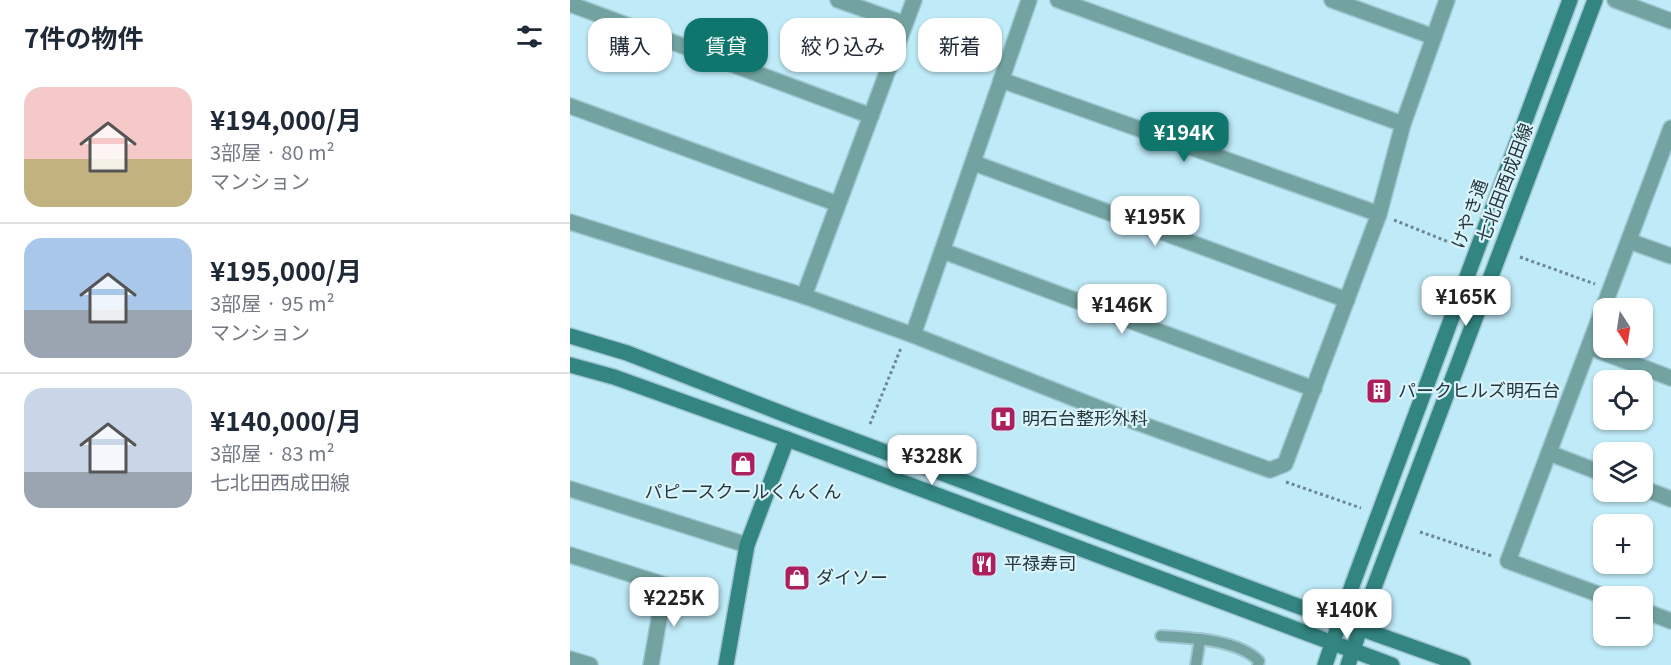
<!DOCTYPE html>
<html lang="ja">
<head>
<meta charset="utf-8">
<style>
  body { margin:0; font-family:Georgia,"Noto Sans JP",serif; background:#f2f2f3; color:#1f2937; height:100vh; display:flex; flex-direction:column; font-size:22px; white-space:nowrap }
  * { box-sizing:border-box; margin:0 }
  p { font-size:20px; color:#747a83 }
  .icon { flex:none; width:33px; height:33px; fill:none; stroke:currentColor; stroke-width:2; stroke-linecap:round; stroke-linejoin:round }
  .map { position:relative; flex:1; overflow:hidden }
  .side { display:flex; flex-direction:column; background:#fff; width:570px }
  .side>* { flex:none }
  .banner { position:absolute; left:18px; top:18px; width:570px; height:54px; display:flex; gap:12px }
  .needle { width:39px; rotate:168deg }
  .fabs { position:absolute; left:1023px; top:298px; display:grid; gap:12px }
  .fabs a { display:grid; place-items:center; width:60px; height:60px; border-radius:12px; background:#fff; box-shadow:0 2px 4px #0004; font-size:30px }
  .price { position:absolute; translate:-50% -51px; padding:0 14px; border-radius:12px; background:#fff; color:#222; font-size:20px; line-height:39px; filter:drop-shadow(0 2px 3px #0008) }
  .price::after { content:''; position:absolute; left:50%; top:36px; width:18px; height:14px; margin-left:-9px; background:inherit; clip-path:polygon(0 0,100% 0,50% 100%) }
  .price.on { background:#0f766e; color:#fff }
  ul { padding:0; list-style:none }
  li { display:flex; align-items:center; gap:18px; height:150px; padding:0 24px }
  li+li { border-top:2px solid #e0e1e3 }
  li span { display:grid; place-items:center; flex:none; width:168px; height:120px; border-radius:18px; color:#555 }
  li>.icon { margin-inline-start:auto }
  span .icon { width:72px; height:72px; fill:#fffc; stroke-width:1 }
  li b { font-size:26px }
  h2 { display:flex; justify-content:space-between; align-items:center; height:72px; padding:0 24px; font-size:26px }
  .tag { padding:0 21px; border-radius:18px; background:#fff; box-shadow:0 2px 4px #0004; font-size:21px; line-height:54px }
  .tag.on { background:#0f766e; color:#fff }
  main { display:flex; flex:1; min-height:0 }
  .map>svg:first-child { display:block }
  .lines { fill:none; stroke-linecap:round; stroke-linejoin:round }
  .lane-casing { stroke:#a0c6d2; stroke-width:14 }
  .street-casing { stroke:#a0c6d2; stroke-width:18 }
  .secondary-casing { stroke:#a0c6d2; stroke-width:18 }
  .path { stroke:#6c8892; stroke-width:3; stroke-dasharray:3 3; stroke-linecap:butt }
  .lane { stroke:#73a3a0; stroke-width:10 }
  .street { stroke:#73a3a0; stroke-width:15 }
  .secondary { stroke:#328581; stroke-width:15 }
  .labels { text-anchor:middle; stroke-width:4.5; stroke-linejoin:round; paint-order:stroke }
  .street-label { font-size:18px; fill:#26373d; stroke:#daf4fc }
  .poi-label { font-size:18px; fill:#26373d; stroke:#daf4fc; text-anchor:start }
</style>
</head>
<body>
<main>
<section class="side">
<h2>7件の物件<svg class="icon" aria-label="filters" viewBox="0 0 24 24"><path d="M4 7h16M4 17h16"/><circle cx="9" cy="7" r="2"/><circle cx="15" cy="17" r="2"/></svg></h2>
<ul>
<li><span style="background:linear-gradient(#f6c9c9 60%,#c2b280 0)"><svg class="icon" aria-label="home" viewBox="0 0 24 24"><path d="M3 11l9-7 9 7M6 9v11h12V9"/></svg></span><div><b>¥194,000/月</b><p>3部屋 · 80 m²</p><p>マンション</p></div></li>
<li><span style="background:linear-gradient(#a9c7e8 60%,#9aa5b1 0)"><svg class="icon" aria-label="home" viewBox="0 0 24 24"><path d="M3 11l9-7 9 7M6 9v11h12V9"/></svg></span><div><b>¥195,000/月</b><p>3部屋 · 95 m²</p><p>マンション</p></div></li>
<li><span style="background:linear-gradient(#c9d6e8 70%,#9aa5b1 0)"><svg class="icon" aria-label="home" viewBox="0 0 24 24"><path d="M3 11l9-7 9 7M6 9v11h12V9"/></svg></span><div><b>¥140,000/月</b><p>3部屋 · 83 m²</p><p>七北田西成田線</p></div></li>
</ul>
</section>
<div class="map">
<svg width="1101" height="665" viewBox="0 0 1101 665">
  <rect width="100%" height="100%" fill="#bfeaf7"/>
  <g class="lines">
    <g class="lane-casing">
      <g id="lane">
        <path d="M591 636C620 638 667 639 689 661L688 665"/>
        <path d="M626 665 630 639"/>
      </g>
    </g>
    <g class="street-casing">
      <g id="street">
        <path d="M268 0 335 24"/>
        <path d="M488 0 833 124"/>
        <path d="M762 0 864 37"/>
        <path d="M1045 0 1101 21"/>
        <path d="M0 4 301 116"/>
        <path d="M431 80 809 214"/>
        <path d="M0 106 268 204"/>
        <path d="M404 163 777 300"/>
        <path d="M0 222 234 296 343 335 549 416 700 470 715 464 809 214 833 124 877 0"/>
        <path d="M1059 241 1101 256"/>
        <path d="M373 251 744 389"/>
        <path d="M234 296 344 0"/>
        <path d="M343 335 459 0"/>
        <path d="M1019 347 1101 378"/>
        <path d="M979 453 1034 474"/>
        <path d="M1072 488 1101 499"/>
        <path d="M0 489 177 545"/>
        <path d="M0 555 95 585 81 665"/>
        <path d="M1036 597 938 561 1101 128"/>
        <path d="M1072 610 1101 621"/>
        <path d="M0 659 20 665"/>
      </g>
    </g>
    <g class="secondary-casing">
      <g id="secondary">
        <path d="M0 336 57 353 224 418 733 608 893 665"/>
        <path d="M0 365 44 377 217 439 822 665"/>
        <path d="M156 665 177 545 217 439"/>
        <path d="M755 665 783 583 1000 0"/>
        <path d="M778 665 803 590 1025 0"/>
      </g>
    </g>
    <g class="path">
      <path d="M824 220 891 247"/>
      <path d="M950 257 1025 284"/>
      <path d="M300 424 331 348"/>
      <path d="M716 482 791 508"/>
      <path d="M850 532 922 556"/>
    </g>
    <use href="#lane" class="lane"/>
    <use href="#street" class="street"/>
    <use href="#secondary" class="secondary"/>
  </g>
  <defs>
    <g id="building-square" transform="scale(1.35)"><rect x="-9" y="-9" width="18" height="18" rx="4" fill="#ac2060" stroke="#daf4fc"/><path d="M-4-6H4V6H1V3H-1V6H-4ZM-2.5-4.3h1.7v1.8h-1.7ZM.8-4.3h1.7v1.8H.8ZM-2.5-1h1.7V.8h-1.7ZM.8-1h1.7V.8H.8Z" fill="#fff"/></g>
    <g id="hospital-square" transform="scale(1.35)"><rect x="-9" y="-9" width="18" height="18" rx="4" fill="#ac2060" stroke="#daf4fc"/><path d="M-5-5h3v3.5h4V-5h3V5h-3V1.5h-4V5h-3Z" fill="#fff"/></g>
    <g id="shop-square" transform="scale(1.35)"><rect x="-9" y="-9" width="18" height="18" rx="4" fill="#ac2060" stroke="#daf4fc"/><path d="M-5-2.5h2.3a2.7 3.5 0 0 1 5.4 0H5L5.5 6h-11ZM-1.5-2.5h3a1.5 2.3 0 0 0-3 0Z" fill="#fff"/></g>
    <g id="restaurant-square" transform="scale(1.35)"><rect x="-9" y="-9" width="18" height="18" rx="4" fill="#ac2060" stroke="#daf4fc"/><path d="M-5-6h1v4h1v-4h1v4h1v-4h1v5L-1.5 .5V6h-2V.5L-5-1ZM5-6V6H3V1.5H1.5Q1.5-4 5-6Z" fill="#fff"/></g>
  </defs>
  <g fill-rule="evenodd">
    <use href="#building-square" x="809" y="391"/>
    <use href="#hospital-square" x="433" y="419"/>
    <use href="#shop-square" x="173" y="464"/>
    <use href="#restaurant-square" x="414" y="564"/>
    <use href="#shop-square" x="227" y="578"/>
  </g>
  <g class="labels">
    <g class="street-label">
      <text transform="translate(935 183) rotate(-69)" y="6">七北田西成田線</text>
      <text transform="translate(900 214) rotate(-70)" y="6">けやき通</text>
    </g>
    <g class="poi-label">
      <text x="828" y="397">パークヒルズ明石台</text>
      <text x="452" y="425">明石台整形外科</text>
      <text x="173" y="498" text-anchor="middle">パピースクールくんくん</text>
      <text x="434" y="570">平禄寿司</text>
      <text x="246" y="584">ダイソー</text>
    </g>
  </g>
</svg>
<div class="fabs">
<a><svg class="needle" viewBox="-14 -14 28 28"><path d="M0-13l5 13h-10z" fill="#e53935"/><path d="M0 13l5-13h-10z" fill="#747a83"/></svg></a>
<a><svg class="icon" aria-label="locate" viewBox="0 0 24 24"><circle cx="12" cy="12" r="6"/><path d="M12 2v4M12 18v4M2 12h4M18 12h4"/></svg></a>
<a><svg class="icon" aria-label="layers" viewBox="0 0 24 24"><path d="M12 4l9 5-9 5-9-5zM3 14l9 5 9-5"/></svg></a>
<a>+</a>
<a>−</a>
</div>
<b class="price on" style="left:614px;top:163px">¥194K</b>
<b class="price" style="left:585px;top:247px">¥195K</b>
<b class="price" style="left:896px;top:327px">¥165K</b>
<b class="price" style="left:552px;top:335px">¥146K</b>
<b class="price" style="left:362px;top:486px">¥328K</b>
<b class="price" style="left:104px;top:628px">¥225K</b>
<b class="price" style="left:777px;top:640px">¥140K</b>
<div class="banner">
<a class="tag">購入</a>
<a class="tag on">賃貸</a>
<a class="tag">絞り込み</a>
<a class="tag">新着</a>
</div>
</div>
</main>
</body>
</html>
